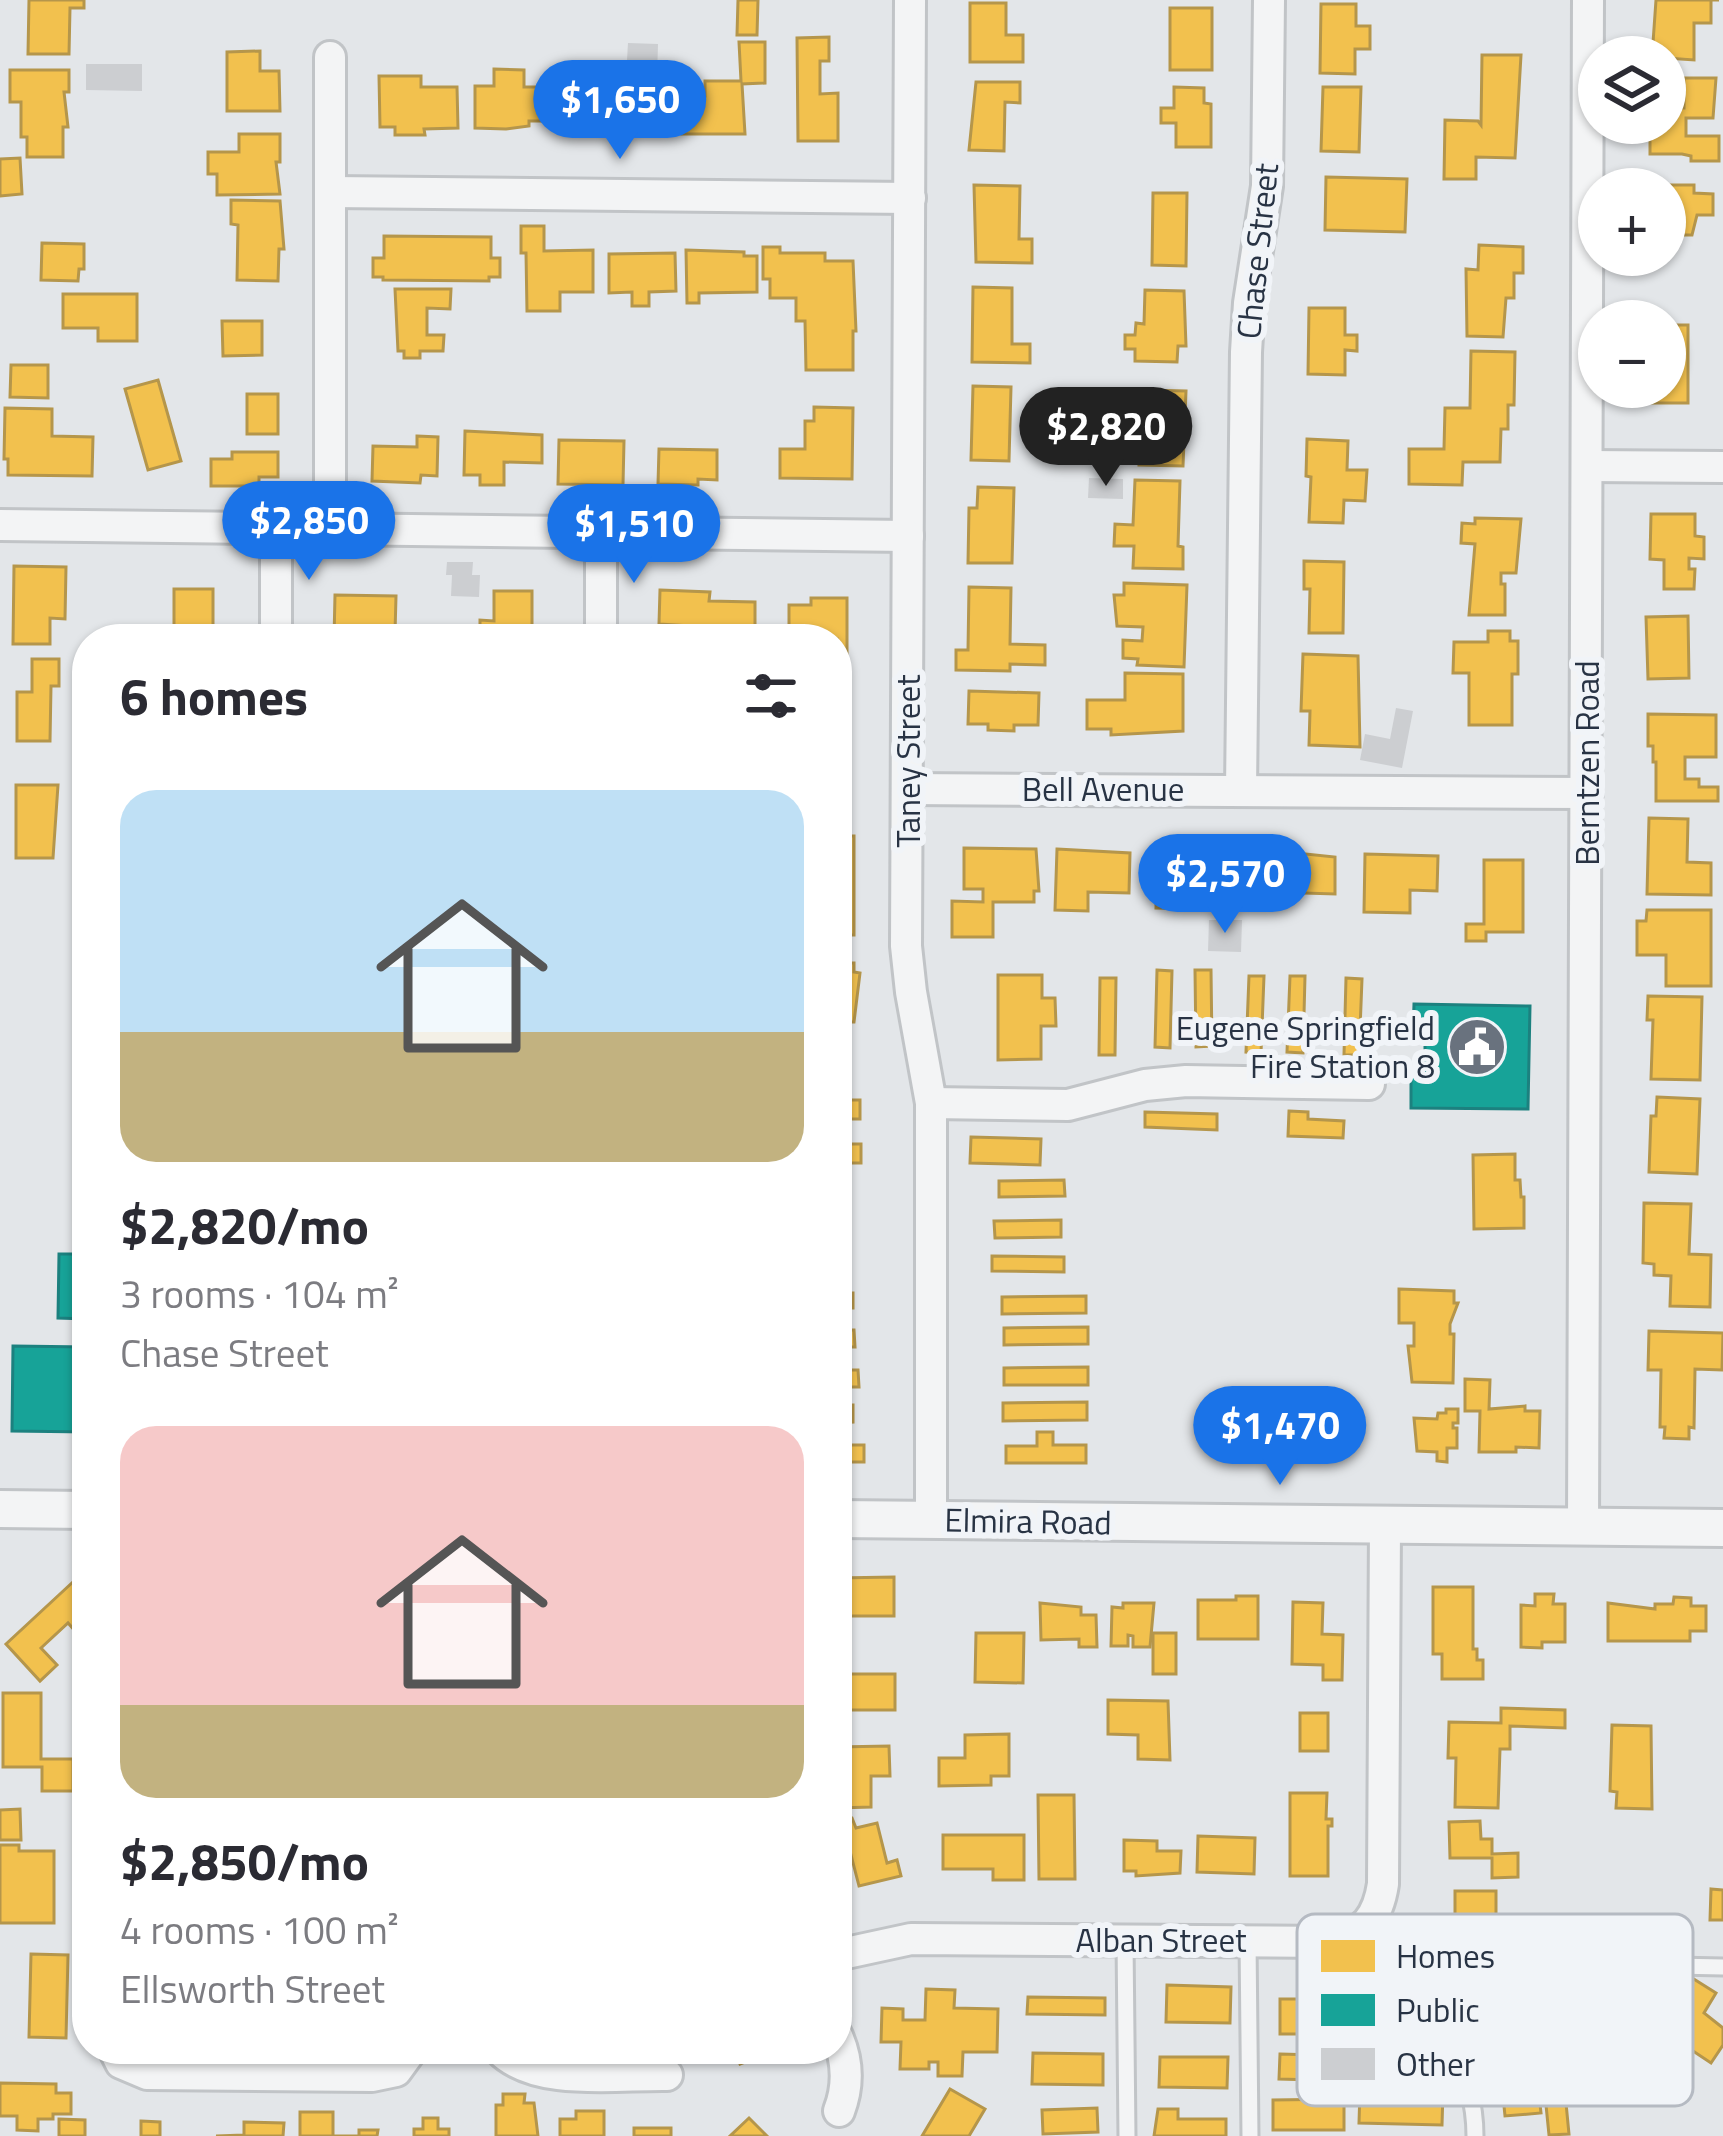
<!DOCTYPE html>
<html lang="en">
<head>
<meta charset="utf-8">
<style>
  body { margin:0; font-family:"Titillium Web",sans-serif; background:#f7f7f7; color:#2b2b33; height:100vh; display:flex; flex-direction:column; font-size:45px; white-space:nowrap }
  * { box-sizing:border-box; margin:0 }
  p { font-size:39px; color:#7c7c81 }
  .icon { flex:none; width:66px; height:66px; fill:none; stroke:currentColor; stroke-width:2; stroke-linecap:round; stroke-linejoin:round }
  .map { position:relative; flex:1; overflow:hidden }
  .details { position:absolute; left:72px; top:624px; width:780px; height:1440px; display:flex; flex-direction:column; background:#fff; border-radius:48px; box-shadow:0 3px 9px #0004 }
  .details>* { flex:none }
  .tools { position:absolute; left:1578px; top:36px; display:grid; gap:24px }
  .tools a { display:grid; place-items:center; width:108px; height:108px; border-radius:50%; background:#fff; box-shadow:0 3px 9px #0004; font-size:60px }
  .price { position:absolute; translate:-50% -102px; padding:0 27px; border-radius:42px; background:#1a73e8; color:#fff; font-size:39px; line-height:78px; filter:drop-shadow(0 3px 6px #0008) }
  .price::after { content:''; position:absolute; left:50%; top:72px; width:36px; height:27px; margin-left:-18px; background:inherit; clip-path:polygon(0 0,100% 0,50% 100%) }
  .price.active { background:#222; color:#fff }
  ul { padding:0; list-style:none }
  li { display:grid; align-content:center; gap:24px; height:636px; padding:0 48px }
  li span { display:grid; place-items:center; height:372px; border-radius:36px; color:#555 }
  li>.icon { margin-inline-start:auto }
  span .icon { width:216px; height:216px; fill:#fffc; stroke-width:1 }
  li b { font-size:51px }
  h2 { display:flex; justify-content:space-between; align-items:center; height:144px; padding:0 48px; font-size:51px }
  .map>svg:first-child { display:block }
  .homes { fill:#f2c14e; stroke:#b5964b; stroke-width:3 }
  .public { fill:#17a398; stroke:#1c817f; stroke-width:3 }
  .building { fill:#ccced1 }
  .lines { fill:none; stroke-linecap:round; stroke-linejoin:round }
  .service-casing { stroke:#c1c4c7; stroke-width:21 }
  .minor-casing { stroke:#c1c4c7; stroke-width:36 }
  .tertiary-casing { stroke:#c1c4c7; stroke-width:42 }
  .service { stroke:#f3f4f5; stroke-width:15 }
  .minor { stroke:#f3f4f5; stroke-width:30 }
  .tertiary { stroke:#f3f4f5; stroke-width:36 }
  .labels { text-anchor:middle; stroke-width:12; stroke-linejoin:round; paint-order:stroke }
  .street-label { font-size:33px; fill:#283344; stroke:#f1f4f8 }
  .poi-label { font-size:33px; fill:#283344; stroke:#f1f4f8; text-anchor:end }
  .key { fill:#f1f4f8; stroke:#b5bac2; stroke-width:3 }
  .key-label { font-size:33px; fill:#283344 }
</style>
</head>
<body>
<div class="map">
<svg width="1723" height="2136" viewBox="0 0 1723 2136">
  <rect width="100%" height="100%" fill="#e3e6e9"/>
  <g class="homes">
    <path d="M29 0H84V8H70L69 54H28Z"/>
    <path d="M738 0H758L757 35H737Z"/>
    <path d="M1656 0H1719H1711V23H1694V60L1652 57Z"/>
    <path d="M970 3H1006V35H1023V62H970Z"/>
    <path d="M1321 4H1356V26H1370V49H1355V74L1320 73Z"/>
    <rect x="1170" y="8" width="42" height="62"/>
    <path d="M829 37V61H820V94L838 93V141H798L797 38Z"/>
    <path d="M739 42H765V83L742 84 745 134H682V97L705 96V81H741Z"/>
    <path d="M260 51V71H279L280 111H227V52Z"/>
    <path d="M1482 55H1521L1515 158 1476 157V179H1444L1445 120 1478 121 1481 125Z"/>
    <path d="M494 69 524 70V87H550L549 121H529V126L506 129 475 128V86H494Z"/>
    <path d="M10 70H69V92H64L68 127H63V157H27V137H21V102H10Z"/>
    <path d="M379 76H421V87H457L458 128 424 129 425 135H395V127H380Z"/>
    <path d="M1684 78H1716L1713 118H1686V136H1719V161H1691V156L1682 154H1650V123H1665V108H1684Z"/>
    <path d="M976 82H1020V103L1005 102 1004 151 969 150Z"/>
    <path d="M1174 87 1204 88V103L1211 104V147H1176V123H1161V108H1174Z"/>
    <path d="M1323 87H1361L1359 152 1321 151Z"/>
    <path d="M569 92 665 96V131H655V135H569Z"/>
    <path d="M239 134H280V162H276L280 194 217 195V174H208V152H239Z"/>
    <path d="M20 158 22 194 0 196V159Z"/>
    <path d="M1326 177 1407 179 1405 232 1325 230Z"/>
    <path d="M974 185 1020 186 1019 239H1032V263L976 262Z"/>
    <path d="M1652 185H1694V193L1713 194V215H1697L1692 235H1665V189H1652Z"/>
    <path d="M1153 193H1187L1186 266 1152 265Z"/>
    <path d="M231 200 280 201 284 249H279L278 281 237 280 238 225 231 224Z"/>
    <path d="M521 226H544V251L593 250V292H560V311H527L526 253H521Z"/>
    <path d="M384 236 491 237V258H500V277H489V281L383 280V277H373V258H384Z"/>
    <path d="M42 243 84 244V269H79L78 281 41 280Z"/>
    <path d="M1479 245 1523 247V273H1514V298H1506L1503 337 1467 336 1466 269 1478 270Z"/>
    <path d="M763 247H780V253H825V261H853L856 331H853V370H806L805 321H796V298H770V279H763Z"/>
    <path d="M686 250 744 252V256H757V292L699 293V303H687Z"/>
    <path d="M675 253 676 291 649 292V306H632V292L609 293V254Z"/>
    <path d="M973 287 1012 288V344H1030V363L972 362Z"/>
    <path d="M395 289H451L450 309 427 308V335H444L443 351H420V358H404V351H398Z"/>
    <path d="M1145 290 1184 291 1186 346H1178L1177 362 1135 361V349H1125V335H1135L1136 323 1144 324Z"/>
    <path d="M63 294H137V341H98V328H63Z"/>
    <path d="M1309 308H1345V335H1357V351L1345 350V375L1308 374Z"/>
    <path d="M222 321H262V355L223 356Z"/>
    <path d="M1665 325H1688V403H1652V387H1665Z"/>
    <path d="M1471 351 1515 352 1514 405H1508V429H1501L1500 462H1463L1462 485 1409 484V449H1444L1445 408H1470Z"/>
    <path d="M11 365H48V398L10 397Z"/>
    <path d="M158 380 181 461 148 470 125 389Z"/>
    <path d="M973 386 1011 387 1009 461 971 460Z"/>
    <path d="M1141 390 1186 391 1183 466 1139 465Z"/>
    <rect x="247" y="394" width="31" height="40"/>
    <path d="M814 407 853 408 852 479 780 478V449H805V421H814Z"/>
    <path d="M5 408 52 409V436L93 437 92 476 8 475V459H4Z"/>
    <path d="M465 431 542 435V463L504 462V485H480V475H464Z"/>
    <path d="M417 436 438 437 437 476 421 475 420 483 372 481 373 446 417 447Z"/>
    <path d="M1307 439 1348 441 1347 470H1367L1365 501 1344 500 1343 523 1309 522 1311 477 1306 476Z"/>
    <path d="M559 440 624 441 623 485 558 484Z"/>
    <path d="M659 449 717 450V480L698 479V485L658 484Z"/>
    <path d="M232 452H278V477H259V486H211V459H232Z"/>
    <path d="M1135 480 1180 481 1178 546 1183 547V569L1133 568 1134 546H1114L1115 524 1133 525Z"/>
    <path d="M978 487 1014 488 1012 563H968L969 508H977Z"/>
    <path d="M1651 514H1695V536L1704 537V559L1689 558V569H1695L1694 589H1664V560L1650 559Z"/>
    <path d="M1475 518 1521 519 1516 573H1501V584H1505V615H1469L1475 544 1461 543 1462 523 1475 524Z"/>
    <path d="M1304 561 1344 562 1343 633H1309L1310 589H1304Z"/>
    <path d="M14 566 66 567 65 619 50 618V644H13Z"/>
    <path d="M1124 583 1187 585 1184 667 1137 665 1138 659 1123 658V640L1142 641 1143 627 1117 626 1114 595H1124Z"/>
    <path d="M969 587 1011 588 1010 644 1045 645V665L1010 664V671L956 670V650H968Z"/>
    <rect x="174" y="589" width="39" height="50"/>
    <path d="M660 590 710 592 709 601 755 602V630L659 624Z"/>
    <path d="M494 591H532V639H480V620L494 621Z"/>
    <path d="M335 595 396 596 395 633 375 639H334Z"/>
    <path d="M811 598H847V672H837V639H789V605H811Z"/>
    <path d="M1688 616 1689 678 1648 679 1646 617Z"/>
    <path d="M1488 631H1510V641H1518V674H1512V725H1469V673H1453L1454 642H1488Z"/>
    <path d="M1303 654 1358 656 1360 747 1309 745 1310 711H1301Z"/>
    <path d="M32 659H59V686H51L50 741H17V692H32Z"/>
    <path d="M1125 673 1183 674V731L1111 735V729H1087V700H1125Z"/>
    <path d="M969 691 1039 693 1038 725H1014V731L988 730V724H968Z"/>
    <path d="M1648 714 1716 715V757H1685V779H1699V787H1718V801H1656V762H1653V746H1648Z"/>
    <path d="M837 725H848V772H842V797H837Z"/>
    <path d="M16 785H58L53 858H16Z"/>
    <path d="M1649 818 1688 819 1687 862 1711 863V895L1647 894Z"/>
    <rect x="837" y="836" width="17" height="99"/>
    <path d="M964 848 1036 849 1039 891H1034V902H993V937H952V901L983 902V889H964Z"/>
    <path d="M1057 849 1130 853 1129 893 1088 892V911L1055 910Z"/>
    <path d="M1157 853 1228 858 1227 894H1198V909L1156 908Z"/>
    <path d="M1296 853 1335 857V894L1271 892V856Z"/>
    <path d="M1365 854 1438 856 1437 891 1410 890V913L1364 912Z"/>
    <path d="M1484 860H1523V932H1486V941H1466V924H1484Z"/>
    <path d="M1647 910H1711V986H1666V955H1637V921H1646Z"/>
    <path d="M837 963H854V972L860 973 854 1022H837Z"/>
    <path d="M1157 970 1172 971 1170 1048 1155 1047Z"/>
    <path d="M1195 970H1211L1212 1046 1196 1047Z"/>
    <path d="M998 975H1042V998H1055L1056 1026H1041V1059L998 1060Z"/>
    <path d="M1249 976H1264L1261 1053 1246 1052Z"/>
    <path d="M1290 976H1305L1303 1053 1287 1052Z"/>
    <path d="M1100 978H1116L1115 1055H1099Z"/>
    <path d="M1346 978 1362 979 1359 1055H1344Z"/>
    <path d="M1648 996 1702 997 1700 1080 1651 1079 1653 1020H1647Z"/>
    <path d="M1657 1097 1700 1099 1697 1174 1649 1172 1651 1116H1656Z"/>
    <rect x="837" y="1100" width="23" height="19"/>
    <path d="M1289 1111 1308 1112V1119L1344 1121 1343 1138 1288 1136Z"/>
    <path d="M1145 1112 1217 1114V1130L1145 1127Z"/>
    <path d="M971 1137 1041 1139 1040 1165 970 1163Z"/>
    <rect x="837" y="1144" width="24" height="19"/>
    <path d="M1515 1154V1180H1520L1521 1197H1524V1228L1474 1229 1473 1155Z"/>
    <path d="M1064 1180 1065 1196 999 1197V1181Z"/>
    <path d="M1644 1203 1691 1204 1689 1254 1711 1255 1710 1307 1670 1306 1671 1276 1654 1275V1264L1643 1263Z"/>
    <path d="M1061 1220V1237L995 1238 994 1221Z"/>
    <path d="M992 1256 1064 1257V1272L992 1271Z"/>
    <path d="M1399 1289 1454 1291V1303H1458L1450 1324V1334H1454L1453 1383 1412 1382 1408 1346H1414V1323H1399Z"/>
    <rect x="837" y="1293" width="16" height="15"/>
    <path d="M1086 1296V1313L1002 1314V1297Z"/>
    <path d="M1088 1327V1344L1004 1345V1328Z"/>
    <path d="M837 1330H854L855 1347H837Z"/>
    <path d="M1649 1331 1723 1333 1722 1370 1695 1369 1694 1428 1689 1427V1439L1664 1438 1665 1427H1660L1661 1370H1648Z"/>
    <path d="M1088 1367V1385H1004V1368Z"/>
    <path d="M837 1370H858L859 1387H837Z"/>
    <path d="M1465 1379 1490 1380 1489 1409 1525 1406V1411H1540L1539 1448 1516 1447V1452H1479L1480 1411H1465Z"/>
    <path d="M1306 1395H1333V1399H1340V1454L1305 1453Z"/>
    <path d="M1087 1402V1420L1003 1421V1403Z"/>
    <path d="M837 1405H853V1422L837 1423Z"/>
    <path d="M1446 1409H1458V1423H1453V1428H1457V1448H1447V1462L1437 1461V1452L1417 1451 1414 1418 1437 1419 1438 1413H1446Z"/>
    <path d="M1037 1432H1053V1445H1086V1463H1006V1446H1037Z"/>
    <rect x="837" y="1445" width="27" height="17"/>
    <path d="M894 1577V1616H849V1656H837V1578Z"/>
    <path d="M74 1581 87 1594V1638L84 1641 68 1623 41 1648 57 1665 40 1681 6 1644Z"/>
    <path d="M1433 1587H1473V1649H1477V1660H1483V1679H1442V1654H1433Z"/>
    <path d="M1535 1594H1554L1553 1604H1565V1642H1542V1648L1521 1647V1605L1535 1606Z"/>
    <path d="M1236 1596H1258V1639H1198V1600H1236Z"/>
    <path d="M1674 1597 1691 1598V1606H1706V1631H1690V1641H1608V1603L1655 1609V1604H1673Z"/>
    <path d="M1293 1602 1323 1603 1322 1634 1343 1635 1342 1680H1323V1665L1292 1664Z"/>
    <path d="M1040 1603 1081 1607V1615H1096L1097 1647H1079V1639L1041 1640Z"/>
    <path d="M1123 1603H1154L1150 1647H1133V1636L1128 1635V1646H1111L1112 1607 1123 1608Z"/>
    <path d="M976 1633H1024L1023 1683 975 1682Z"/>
    <rect x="1153" y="1633" width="23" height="41"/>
    <path d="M843 1674H895V1710H849V1723H837V1691H843Z"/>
    <path d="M3 1693H41V1759H73V1791H42V1767H3Z"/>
    <path d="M1108 1700 1168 1701 1170 1760 1138 1759V1735L1108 1734Z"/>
    <path d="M1501 1708 1565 1710V1728L1510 1726V1749H1500L1498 1808 1455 1807 1456 1758H1448L1449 1722 1501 1723Z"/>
    <rect x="1300" y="1713" width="28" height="38"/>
    <path d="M1612 1725 1651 1726 1652 1809 1616 1808 1617 1792 1610 1791Z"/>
    <path d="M1009 1734V1776H991V1785L939 1786V1758H965V1735Z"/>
    <path d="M889 1746 890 1776H871V1807L837 1808V1747Z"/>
    <path d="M1290 1793H1327L1326 1819H1332V1826H1328V1876H1290Z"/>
    <path d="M1038 1795H1074L1075 1879H1039Z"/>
    <path d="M20 1809 21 1840H0V1810Z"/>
    <path d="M837 1818H852L856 1828 877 1823 887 1863 897 1860 901 1876 859 1886 851 1855 837 1858Z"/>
    <path d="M1480 1821 1481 1839H1492V1854L1518 1853V1877L1492 1878V1858H1450L1449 1822Z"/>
    <path d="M943 1835H1024V1880H993V1869H943Z"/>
    <path d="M1198 1836 1255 1838 1254 1874 1197 1872Z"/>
    <path d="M1124 1840 1157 1841V1851H1181L1180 1873 1136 1876V1871H1124Z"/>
    <path d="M0 1845H19V1851H54V1923H0Z"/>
    <path d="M1711 1889 1723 1890V1920H1710Z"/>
    <path d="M1455 1891H1496V1944H1480V1933H1449V1915H1455Z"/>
    <path d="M31 1954 68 1955 66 2038 29 2037Z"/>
    <path d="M1689 1976 1716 1993 1704 2013 1723 2028V2045L1711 2063 1672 2037H1661V2024Z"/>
    <path d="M1312 1982H1338V2034H1280V1999H1312Z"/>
    <path d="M1167 1985 1231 1987 1230 2023 1166 2022Z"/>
    <path d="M926 1989 955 1990 954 2008 998 2009 997 2052H963L962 2076H938V2062H929V2069H900L901 2042H881L882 2008 903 2009V2020H925Z"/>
    <path d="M1028 1997 1105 1998V2015L1027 2014Z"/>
    <path d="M1533 2043 1541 2113 1505 2116 1498 2047Z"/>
    <path d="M734 2049H776V2050L740 2064Z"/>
    <path d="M1033 2053 1103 2054V2085L1032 2084Z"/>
    <path d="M1280 2054 1351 2056 1350 2081 1279 2079Z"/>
    <path d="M1160 2057H1228L1227 2088 1159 2087Z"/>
    <path d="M0 2083 56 2084V2093H71V2114H53V2119H38V2131L17 2130V2116H0Z"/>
    <path d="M950 2089 985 2109 969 2136H922Z"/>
    <path d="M1360 2090 1443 2092 1442 2125 1359 2123Z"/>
    <path d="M503 2094H525L524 2103H534L538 2136H496V2105H503Z"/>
    <path d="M1344 2099V2130H1273V2100Z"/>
    <path d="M1566 2103 1569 2134 1549 2135 1546 2105Z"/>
    <path d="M1097 2108 1098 2132 1043 2134 1042 2110Z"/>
    <path d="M1158 2109H1178V2119H1226V2136H1154Z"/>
    <path d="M576 2111H604V2136H560V2119H576Z"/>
    <path d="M300 2112H333V2136H359V2130H378L377 2136H300Z"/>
    <path d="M423 2118H438V2129H449V2136H414V2129H423Z"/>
    <path d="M749 2118 767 2136H730Z"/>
    <path d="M59 2119 85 2120V2136H59Z"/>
    <path d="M141 2121 160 2122V2136H141Z"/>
    <path d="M244 2122 284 2123 283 2136H216L244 2135Z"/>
    <rect x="634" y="2128" width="37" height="8"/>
  </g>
  <g class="public">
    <path d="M1414 1004 1530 1006 1528 1109 1411 1108V1075H1425V1034H1413Z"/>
    <path d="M59 1254H87V1319L58 1318Z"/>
    <path d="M13 1346 87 1347V1432L12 1431Z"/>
  </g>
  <g class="building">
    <path d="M628 43 658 44 657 78 626 77Z"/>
    <path d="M86 64H142V91L86 90Z"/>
    <path d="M1089 478 1123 479V499L1088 498Z"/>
    <path d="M447 562H473L472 575H480L479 597 451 596 452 575H446Z"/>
    <rect x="117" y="630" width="36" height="9"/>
    <path d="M1396 708 1413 711 1402 768 1360 760 1365 734 1390 739Z"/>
    <path d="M1209 920H1242L1241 952 1208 951Z"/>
  </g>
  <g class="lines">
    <g class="service-casing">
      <g id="service">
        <path d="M1363 1929C1415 1996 1475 2048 1475 2136"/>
        <path d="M1125 1940 1127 2136"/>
        <path d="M1248 1940 1250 2136"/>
        <path d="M1674 1966 1723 1967"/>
      </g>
    </g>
    <g class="minor-casing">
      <g id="minor">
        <path d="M910 0 906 946 911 992 931 1103V1520"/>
        <path d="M331 192 910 198"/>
        <path d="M1588 466 1723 467"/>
        <path d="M0 525 908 536"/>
        <path d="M330 527V57"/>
        <path d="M601 533V639"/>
        <path d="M276 639V527"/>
        <path d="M908 789 1587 793"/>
        <path d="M1241 790 1246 352 1249 303 1267 186 1269 0"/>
        <path d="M931 1103 1068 1105 1145 1085 1186 1081 1369 1084"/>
        <path d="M1583 1527 1588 0"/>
        <path d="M837 1955 911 1939 1332 1942C1365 1933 1378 1917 1383 1884L1385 1525"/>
        <path d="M837 2036C848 2061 849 2085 839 2111"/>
        <path d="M114 2049 121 2063 147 2074 372 2076 396 2071 412 2049"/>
        <path d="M499 2049C535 2087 617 2074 667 2075"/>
      </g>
    </g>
    <g class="tertiary-casing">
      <g id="tertiary">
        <path d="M0 1509 87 1510"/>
        <path d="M837 1519 1723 1528"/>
      </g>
    </g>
    <use href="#service" class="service"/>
    <use href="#minor" class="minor"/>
    <use href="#tertiary" class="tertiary"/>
  </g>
  <defs>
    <g id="civic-disc" transform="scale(3)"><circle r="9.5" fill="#69727e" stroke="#f1f4f8"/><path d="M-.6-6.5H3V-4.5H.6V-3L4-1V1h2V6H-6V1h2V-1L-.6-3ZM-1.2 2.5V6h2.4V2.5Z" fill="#fff"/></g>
  </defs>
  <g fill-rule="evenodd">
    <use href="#civic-disc" x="1477" y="1047"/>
  </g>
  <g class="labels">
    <g class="street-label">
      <text transform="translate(1257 251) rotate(-84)" y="12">Chase Street</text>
      <text transform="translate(908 761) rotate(-90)" y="12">Taney Street</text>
      <text transform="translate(1587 763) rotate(-90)" y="12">Berntzen Road</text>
      <text x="1103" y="801">Bell Avenue</text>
      <text transform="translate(1028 1521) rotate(1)" y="12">Elmira Road</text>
      <text x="1161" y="1952">Alban Street</text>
    </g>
    <g class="poi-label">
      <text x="1435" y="1040">Eugene Springfield<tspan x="1435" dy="38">Fire Station 8</tspan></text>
    </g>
  </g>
  <rect x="1297" y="1914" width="396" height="192" rx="18" class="key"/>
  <rect x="1321" y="1940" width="54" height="32" fill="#f2c14e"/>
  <rect x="1321" y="1994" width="54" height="32" fill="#17a398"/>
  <rect x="1321" y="2048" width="54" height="32" fill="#ccced1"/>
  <g class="key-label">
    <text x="1396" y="1968">Homes</text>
    <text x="1396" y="2022">Public</text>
    <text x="1396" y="2076">Other</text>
  </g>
</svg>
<div class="tools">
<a><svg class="icon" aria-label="layers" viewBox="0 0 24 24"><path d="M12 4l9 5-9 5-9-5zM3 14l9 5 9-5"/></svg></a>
<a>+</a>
<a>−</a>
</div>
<b class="price" style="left:620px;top:162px">$1,650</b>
<b class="price active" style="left:1106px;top:489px">$2,820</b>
<b class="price" style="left:309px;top:583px">$2,850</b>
<b class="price" style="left:634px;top:586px">$1,510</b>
<b class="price" style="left:1225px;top:936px">$2,570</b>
<b class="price" style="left:1280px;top:1488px">$1,470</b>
<section class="details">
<h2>6 homes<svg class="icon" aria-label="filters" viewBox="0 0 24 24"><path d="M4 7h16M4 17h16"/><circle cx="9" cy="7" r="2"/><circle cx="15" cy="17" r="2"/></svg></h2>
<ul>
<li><span style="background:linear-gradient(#bfe0f5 65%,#c2b280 0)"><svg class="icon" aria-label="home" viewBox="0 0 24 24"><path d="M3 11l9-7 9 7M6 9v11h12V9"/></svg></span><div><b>$2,820/mo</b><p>3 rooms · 104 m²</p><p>Chase Street</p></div></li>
<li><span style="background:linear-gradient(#f6c9c9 75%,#c2b280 0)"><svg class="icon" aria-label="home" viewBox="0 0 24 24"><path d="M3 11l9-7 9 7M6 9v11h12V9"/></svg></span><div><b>$2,850/mo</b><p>4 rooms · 100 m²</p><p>Ellsworth Street</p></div></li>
</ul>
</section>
</div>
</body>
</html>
